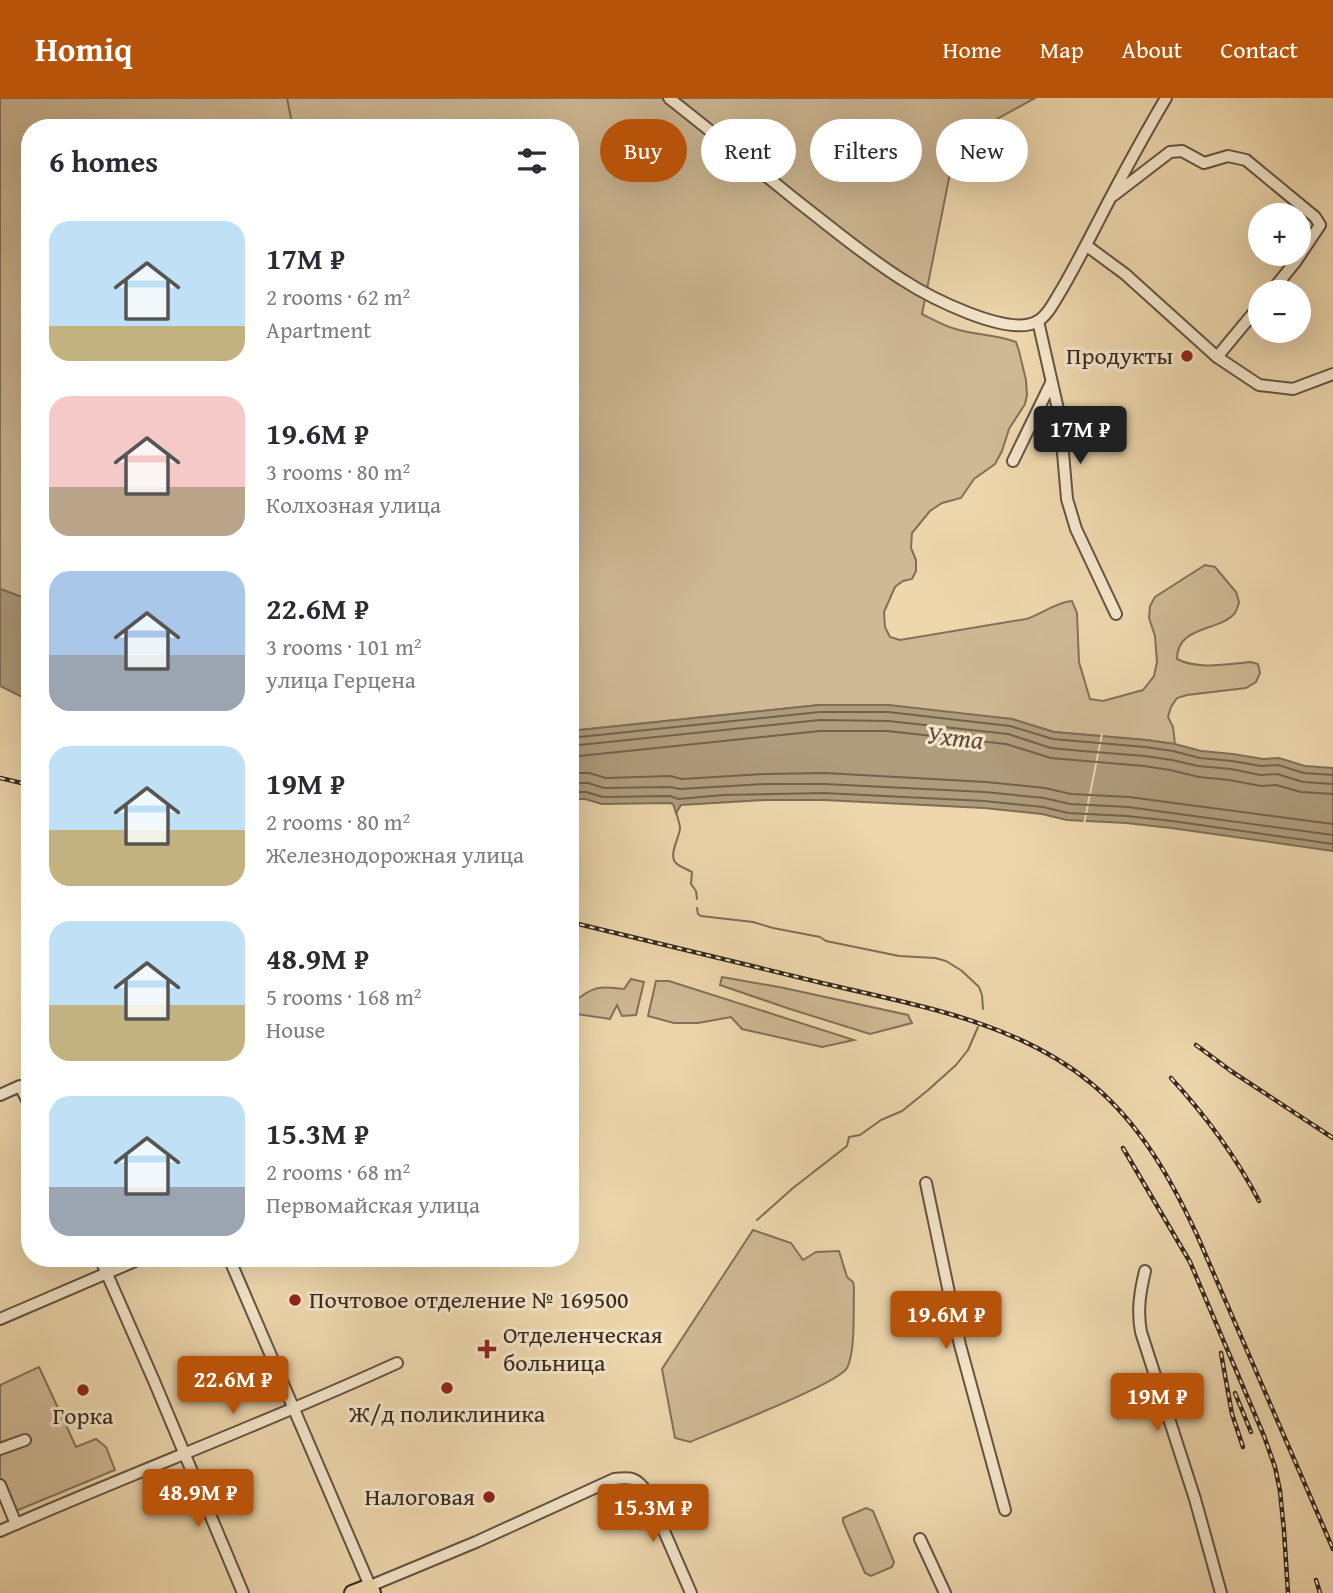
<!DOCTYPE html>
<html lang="en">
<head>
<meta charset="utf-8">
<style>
  body { margin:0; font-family:"Gentium Book Plus",serif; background:#f2f2f3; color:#2b2b33; height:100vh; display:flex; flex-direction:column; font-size:26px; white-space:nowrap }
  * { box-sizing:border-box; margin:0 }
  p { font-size:23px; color:#7c7c81 }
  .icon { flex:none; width:38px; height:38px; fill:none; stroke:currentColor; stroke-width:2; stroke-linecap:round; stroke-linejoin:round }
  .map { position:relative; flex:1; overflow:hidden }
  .details { position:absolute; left:21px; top:21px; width:558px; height:1148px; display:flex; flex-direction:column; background:#fff; border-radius:28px; box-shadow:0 7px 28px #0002 }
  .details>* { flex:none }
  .banner { position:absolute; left:600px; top:21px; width:626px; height:63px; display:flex; gap:14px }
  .tools { position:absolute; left:1248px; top:105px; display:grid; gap:14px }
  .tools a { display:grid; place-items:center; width:63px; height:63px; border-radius:50%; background:#fff; box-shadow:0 7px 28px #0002; font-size:35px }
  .price { position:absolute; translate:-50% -60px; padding:0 16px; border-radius:7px; background:#b45309; color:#fff; font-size:23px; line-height:46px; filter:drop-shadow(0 2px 4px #0008) }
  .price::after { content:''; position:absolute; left:50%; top:42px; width:21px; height:16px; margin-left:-10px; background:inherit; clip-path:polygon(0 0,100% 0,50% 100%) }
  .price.on { background:#222; color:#fff }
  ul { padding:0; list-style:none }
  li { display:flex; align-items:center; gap:21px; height:175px; padding:0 28px }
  li span { display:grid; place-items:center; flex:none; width:196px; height:140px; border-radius:21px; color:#555 }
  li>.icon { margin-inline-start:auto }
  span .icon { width:84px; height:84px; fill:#fffc; stroke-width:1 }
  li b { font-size:30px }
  h2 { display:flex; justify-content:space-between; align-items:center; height:84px; padding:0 28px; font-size:30px }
  .tag { padding:0 24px; border-radius:32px; background:#fff; box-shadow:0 7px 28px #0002; font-size:24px; line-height:63px }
  .tag.on { background:#b45309; color:#fff }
  header { display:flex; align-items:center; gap:42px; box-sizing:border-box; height:98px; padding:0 35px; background:#b45309; color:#fff }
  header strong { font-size:33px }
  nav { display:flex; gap:38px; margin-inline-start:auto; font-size:24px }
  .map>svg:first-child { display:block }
  .green { fill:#cfb995; stroke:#827159; stroke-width:2 }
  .water { fill:#af9c7c; stroke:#7e6e56; stroke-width:2 }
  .pier { fill:#eed7ad }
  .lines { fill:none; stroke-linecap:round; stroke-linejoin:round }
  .shore { stroke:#72624c; stroke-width:2 }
  .stream { stroke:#7e6e56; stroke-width:2 }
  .minor-casing { stroke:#635441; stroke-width:14 }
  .major-casing { stroke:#35291d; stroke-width:18 }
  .minor { stroke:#f4e5ca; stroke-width:10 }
  .major { stroke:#eed7ad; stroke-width:14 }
  .rail-casing { stroke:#35291d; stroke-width:4.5 }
  .rail { stroke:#f4e5ca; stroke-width:2; stroke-dasharray:5; stroke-linecap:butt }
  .poi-dot { fill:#8f2418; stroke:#f4e5ca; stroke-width:2.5 }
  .labels { text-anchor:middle; stroke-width:6; stroke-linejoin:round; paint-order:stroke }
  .poi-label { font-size:24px; fill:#35291d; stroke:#f4e5ca; text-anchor:end }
  .water-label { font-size:26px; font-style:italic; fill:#5a4c3a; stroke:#f4e5ca }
</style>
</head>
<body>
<header>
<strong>Homiq</strong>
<nav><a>Home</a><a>Map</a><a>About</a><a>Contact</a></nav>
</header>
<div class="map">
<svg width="1333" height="1495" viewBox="0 0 1333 1495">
  <rect width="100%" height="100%" fill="#eed7ad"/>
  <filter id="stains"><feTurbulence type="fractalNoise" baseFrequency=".00286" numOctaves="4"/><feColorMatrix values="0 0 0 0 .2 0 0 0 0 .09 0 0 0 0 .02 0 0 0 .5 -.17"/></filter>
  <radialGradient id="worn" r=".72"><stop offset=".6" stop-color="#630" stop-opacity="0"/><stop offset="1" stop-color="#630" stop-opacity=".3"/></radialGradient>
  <g class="green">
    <path d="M0 0H1035L970 36 954 55 922 216C934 222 946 229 959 232 978 237 998 237 1016 244L1019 253 1026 282 1027 297 1025 306 1009 331 1002 353 995 366 974 381 961 400 942 405 930 413 912 435 911 450 916 462V473L912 481 903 483 895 489 884 514 885 529 890 539 900 542 1026 521C1042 516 1056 504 1072 503L1077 515 1079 564 1090 601 1103 603 1143 592 1154 578 1157 564 1155 538 1149 520 1150 508 1155 499 1205 467 1215 469 1236 494 1239 504C1239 505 1236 514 1235 515 1219 534 1177 527 1177 561 1199 572 1227 566 1251 564L1258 566 1260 575 1256 584 1246 590 1187 597 1177 600 1171 609 1168 619 1173 629 1175 646 1146 642 1054 634 1012 621 819 607 571 633 570 30H30V502L0 491Z"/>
    <path d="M722 879 784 890 908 917 912 925 870 936 790 911 720 887Z"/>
    <path d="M631 881 644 884 636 917 622 918 617 907 610 921 577 916 571 926V906C592 889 598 887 624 891Z"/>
    <path d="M656 883H669L854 942 822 949 742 931 731 919 698 925H674L648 918Z"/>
    <path d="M753 1132 791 1145 803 1162 816 1154 839 1153 847 1179 853 1184 854 1189C853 1209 856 1252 847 1270 838 1286 715 1333 690 1344L675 1340 662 1271Z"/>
    <path d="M39 1269 76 1349 96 1341 106 1349 115 1372 11 1415 0 1392V1287Z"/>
    <path d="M866 1410 873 1413 894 1464 892 1469 871 1478 865 1475 843 1424V1420Z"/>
  </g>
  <g class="water">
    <path d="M0 491 30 502V603L0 588Z"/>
    <path d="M819 607H889L1012 621 1054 634 1146 642 1175 646 1201 653 1233 656 1263 661 1279 660 1305 668 1333 670V753L1171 730 1126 725 1067 722 1042 716 984 710 824 702H766L681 707 676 715 673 706 670 705 602 706 585 701H571L570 633Z"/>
  </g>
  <path class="pier" d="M1101 636H1103L1085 726H1083Z"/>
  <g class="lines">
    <g class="shore">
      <path d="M570 640 820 614H888L1010 628 1053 641 1145 649 1173 653 1200 660 1232 663 1261 668 1278 667 1304 675 1333 677"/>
      <path d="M570 648 820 622 888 623 1008 636 1051 650 1082 653 1145 658 1172 662 1198 668 1231 671 1260 677 1277 676 1303 684 1333 686"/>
      <path d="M570 659 820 633H887L1006 646 1051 660 1144 668 1170 672 1199 679 1229 682 1261 688 1276 687 1301 694 1333 696"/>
      <path d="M570 675H589L606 680 670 678 682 681 765 676 825 675 986 684 1045 690 1071 696 1129 699 1333 726"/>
      <path d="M570 685H588L604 690 670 689 680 691 766 686H825L985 694 1044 700 1070 706 1128 709 1333 737"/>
      <path d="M570 694H586L603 699 670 698 678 701 724 697 824 695 984 703 1043 709 1068 715 1127 718 1172 723 1333 746"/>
    </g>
    <g class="stream">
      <path d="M287 0 293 30"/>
      <path d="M676 713C677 719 680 725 680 731 679 740 668 758 676 765 680 769 687 771 692 774L691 786 696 793 697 801"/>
      <path d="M697 810 698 816 701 818 753 824 773 830 820 839 826 843 899 858 935 860 946 863 962 873 979 889 982 897 983 911"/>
      <path d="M757 1122 793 1090 847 1048 849 1039 860 1037 881 1022 902 1013 927 993 956 967 968 952 978 929"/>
    </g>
    <g class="minor-casing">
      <g id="minor">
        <path d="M669 0C712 34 755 69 797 103 832 130 866 159 903 182 929 199 1007 239 1036 224 1048 218 1055 202 1062 191 1080 160 1095 129 1112 97 1129 65 1147 32 1166 0"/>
        <path d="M1114 97 1170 54 1182 53 1204 65 1228 58 1246 62 1315 119 1320 127 1296 163 1271 194"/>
        <path d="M1087 148 1125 176 1217 259 1259 287 1293 291 1333 276"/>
        <path d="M1038 223 1060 320 1067 401 1076 431 1116 516"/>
        <path d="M1217 259 1260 207"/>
        <path d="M1013 363 1051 285"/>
        <path d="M0 997 20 988 30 1008"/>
        <path d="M926 1085 960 1247 1005 1412"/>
        <path d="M100 1160 154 1283 243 1495"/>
        <path d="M229 1160 370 1488 476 1444 614 1381C631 1379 636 1379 647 1394L691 1495"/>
        <path d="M1145 1173C1140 1194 1137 1213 1141 1234L1195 1401 1221 1495"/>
        <path d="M0 1221 142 1160"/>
        <path d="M0 1351 25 1342"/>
        <path d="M0 1387 16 1426"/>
        <path d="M0 1433C132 1375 266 1325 397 1265"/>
        <path d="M920 1441 945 1495"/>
      </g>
    </g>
    <g class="major-casing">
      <path id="major" d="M352 1495 370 1488 373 1495"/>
    </g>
    <use href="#minor" class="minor"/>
    <use href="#major" class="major"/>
    <g class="rail-casing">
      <g id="rail">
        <path d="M0 680 30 687"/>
        <path d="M570 824C653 844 735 864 818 884 913 907 1015 922 1092 986 1141 1027 1171 1081 1197 1137L1333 1451"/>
        <path d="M1196 947 1231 973 1333 1040"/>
        <path d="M1171 980C1206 1018 1235 1057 1259 1103"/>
        <path d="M1123 1050 1190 1164 1264 1338 1275 1369 1280 1393 1284 1433 1288 1495"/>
        <path d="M1221 1255 1232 1316 1243 1349"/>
        <path d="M1235 1295 1251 1334"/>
        <path d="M1316 1482 1320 1495"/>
      </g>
    </g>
    <use href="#rail" class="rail"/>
  </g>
  <g class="poi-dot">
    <circle cx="1187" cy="258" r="7"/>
    <circle cx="295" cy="1202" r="7"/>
    <path d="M483.5 1240.5h7v7h7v7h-7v7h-7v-7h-7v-7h7z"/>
    <circle cx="447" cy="1290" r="7"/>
    <circle cx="83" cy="1292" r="7"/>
    <circle cx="489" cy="1399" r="7"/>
  </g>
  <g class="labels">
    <g class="poi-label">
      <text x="1173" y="266">Продукты</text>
      <text x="309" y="1210" text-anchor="start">Почтовое отделение № 169500</text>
      <text x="503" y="1245" text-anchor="start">Отделенческая<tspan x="503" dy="28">больница</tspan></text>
      <text x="447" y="1324" text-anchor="middle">Ж/д поликлиника</text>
      <text x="83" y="1326" text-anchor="middle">Горка</text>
      <text x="475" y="1407">Налоговая</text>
    </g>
    <g class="water-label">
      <text transform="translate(955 639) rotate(6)" y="9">Ухта</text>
    </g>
  </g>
  <rect width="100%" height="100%" filter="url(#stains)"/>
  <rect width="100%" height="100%" fill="url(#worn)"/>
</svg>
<div class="tools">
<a>+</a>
<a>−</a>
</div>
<b class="price on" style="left:1080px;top:368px">17M ₽</b>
<b class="price" style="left:946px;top:1253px">19.6M ₽</b>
<b class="price" style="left:233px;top:1318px">22.6M ₽</b>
<b class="price" style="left:1157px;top:1335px">19M ₽</b>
<b class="price" style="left:198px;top:1431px">48.9M ₽</b>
<b class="price" style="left:653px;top:1446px">15.3M ₽</b>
<div class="banner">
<a class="tag on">Buy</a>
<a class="tag">Rent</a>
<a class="tag">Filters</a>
<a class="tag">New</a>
</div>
<section class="details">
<h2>6 homes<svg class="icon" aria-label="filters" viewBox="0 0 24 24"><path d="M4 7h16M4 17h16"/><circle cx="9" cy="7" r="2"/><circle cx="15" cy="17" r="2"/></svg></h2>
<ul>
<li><span style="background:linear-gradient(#bfe0f5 75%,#c2b280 0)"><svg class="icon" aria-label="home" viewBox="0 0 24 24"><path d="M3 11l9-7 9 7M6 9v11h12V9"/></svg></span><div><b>17M ₽</b><p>2 rooms · 62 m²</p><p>Apartment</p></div></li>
<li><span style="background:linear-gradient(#f6c9c9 65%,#b9a48a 0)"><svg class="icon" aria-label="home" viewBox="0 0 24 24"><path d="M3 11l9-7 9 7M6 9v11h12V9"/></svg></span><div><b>19.6M ₽</b><p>3 rooms · 80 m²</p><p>Колхозная улица</p></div></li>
<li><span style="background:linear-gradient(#a9c7e8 60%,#9aa5b1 0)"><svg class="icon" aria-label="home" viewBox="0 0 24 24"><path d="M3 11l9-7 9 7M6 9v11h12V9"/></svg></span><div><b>22.6M ₽</b><p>3 rooms · 101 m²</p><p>улица Герцена</p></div></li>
<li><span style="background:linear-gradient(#bfe0f5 60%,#c2b280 0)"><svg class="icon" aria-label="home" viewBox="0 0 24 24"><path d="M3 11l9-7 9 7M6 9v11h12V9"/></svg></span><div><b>19M ₽</b><p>2 rooms · 80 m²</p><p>Железнодорожная улица</p></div></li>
<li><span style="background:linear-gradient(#bfe0f5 60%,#c2b280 0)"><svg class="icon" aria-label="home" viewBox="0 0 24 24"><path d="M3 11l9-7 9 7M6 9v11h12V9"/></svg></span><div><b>48.9M ₽</b><p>5 rooms · 168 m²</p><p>House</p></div></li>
<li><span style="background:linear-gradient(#bfe0f5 65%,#9aa5b1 0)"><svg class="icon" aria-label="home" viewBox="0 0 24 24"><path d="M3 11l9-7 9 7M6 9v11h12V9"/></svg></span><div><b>15.3M ₽</b><p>2 rooms · 68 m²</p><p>Первомайская улица</p></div></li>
</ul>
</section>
</div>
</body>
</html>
